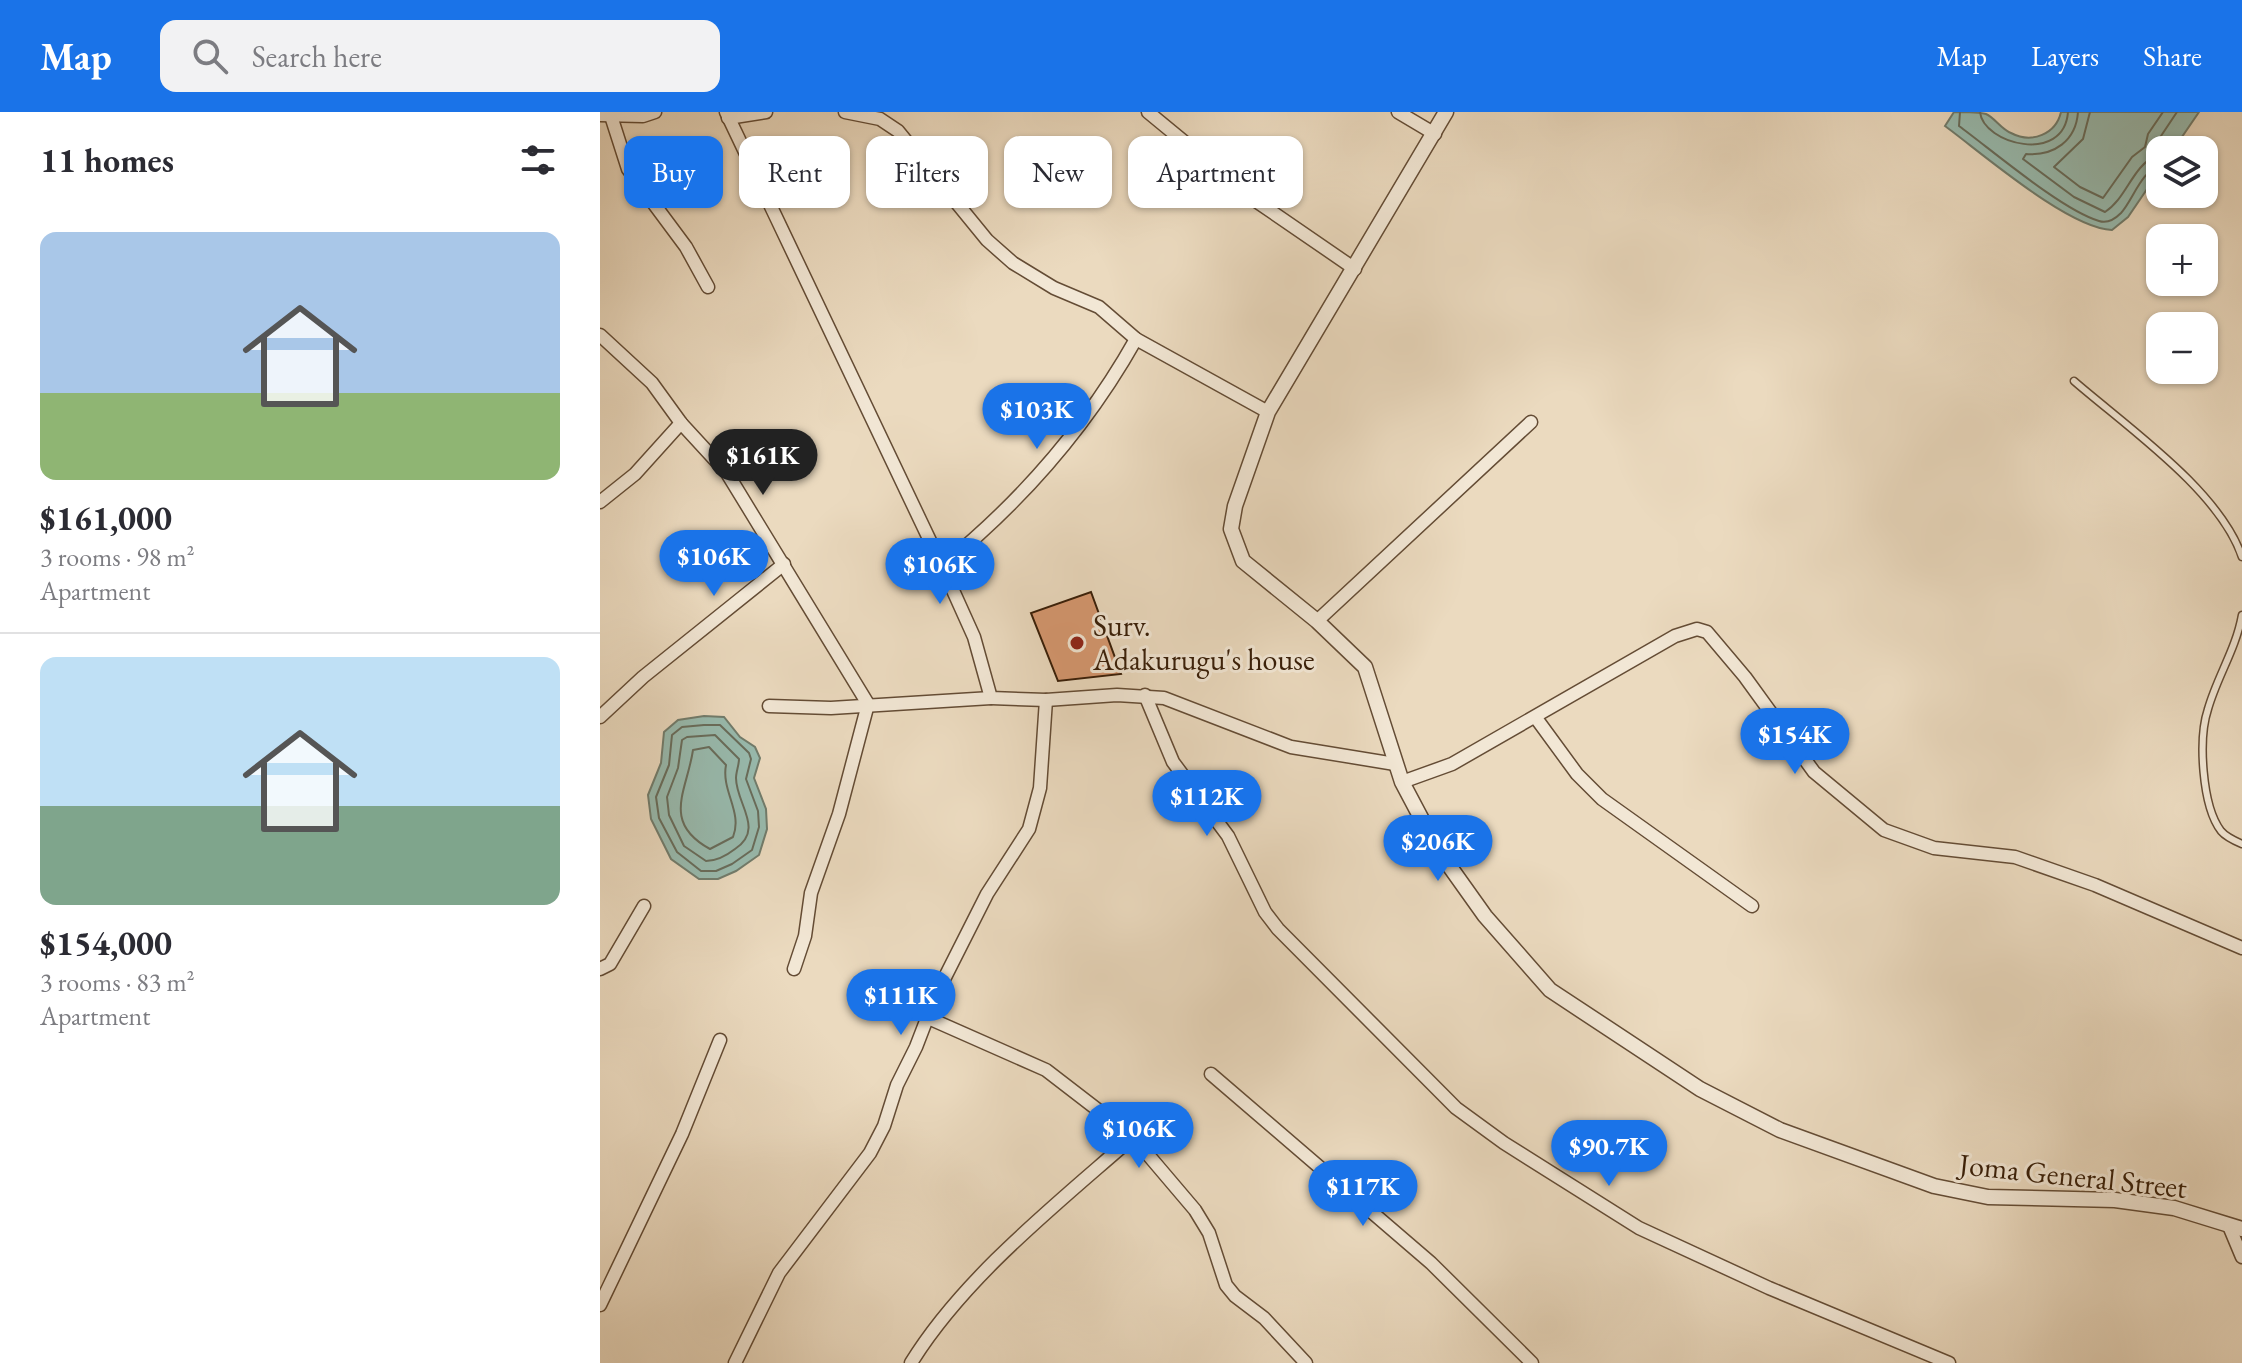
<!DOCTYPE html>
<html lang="en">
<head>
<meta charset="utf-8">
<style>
  body { margin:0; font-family:"EB Garamond",serif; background:#f2f2f3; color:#2b2b33; height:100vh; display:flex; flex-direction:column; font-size:30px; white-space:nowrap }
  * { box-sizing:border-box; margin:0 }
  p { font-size:26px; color:#7c7c81 }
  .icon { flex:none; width:44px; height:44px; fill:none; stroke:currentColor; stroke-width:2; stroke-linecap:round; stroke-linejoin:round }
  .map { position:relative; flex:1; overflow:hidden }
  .side { display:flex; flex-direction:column; background:#fff; width:600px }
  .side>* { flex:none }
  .hud { position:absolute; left:24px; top:24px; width:760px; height:72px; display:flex; gap:16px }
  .fabs { position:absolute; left:1546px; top:24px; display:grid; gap:16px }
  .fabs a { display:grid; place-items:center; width:72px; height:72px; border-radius:16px; background:#fff; box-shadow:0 2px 6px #0004; font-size:40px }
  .price { position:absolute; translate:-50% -68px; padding:0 18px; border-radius:28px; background:#1a73e8; color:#fff; font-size:26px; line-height:52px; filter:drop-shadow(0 2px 4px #0008) }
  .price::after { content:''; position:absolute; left:50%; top:48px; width:24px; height:18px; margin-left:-12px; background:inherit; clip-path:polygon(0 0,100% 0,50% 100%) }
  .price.selected { background:#222; color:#fff }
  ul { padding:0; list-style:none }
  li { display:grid; align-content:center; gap:16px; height:424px; padding:0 40px }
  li+li { border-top:2px solid #e1e1e2 }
  li span { display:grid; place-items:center; height:248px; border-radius:16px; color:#555 }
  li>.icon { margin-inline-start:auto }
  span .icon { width:144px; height:144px; fill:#fffc; stroke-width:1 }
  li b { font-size:34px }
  h2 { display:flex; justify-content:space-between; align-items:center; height:96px; padding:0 40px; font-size:34px }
  .tag { padding:0 28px; border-radius:16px; background:#fff; box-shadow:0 2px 6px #0004; font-size:28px; line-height:72px }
  .tag.selected { background:#1a73e8; color:#fff }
  header { display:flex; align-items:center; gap:48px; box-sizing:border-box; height:112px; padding:0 40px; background:#1a73e8; color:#fff }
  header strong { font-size:38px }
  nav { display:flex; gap:44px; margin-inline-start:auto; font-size:28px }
  .search { width:560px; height:72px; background:#f2f2f3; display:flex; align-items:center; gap:20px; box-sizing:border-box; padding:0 28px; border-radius:16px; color:#7c7c81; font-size:30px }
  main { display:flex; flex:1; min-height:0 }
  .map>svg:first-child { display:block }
  .water { fill:#98bbaf; stroke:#717c6c; stroke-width:2 }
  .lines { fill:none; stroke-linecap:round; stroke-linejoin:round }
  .shore { stroke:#686c5b; stroke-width:2 }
  .building { fill:#d69870; stroke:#371d07; stroke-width:2 }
  .service-casing { stroke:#644c35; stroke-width:9 }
  .minor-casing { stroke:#644c35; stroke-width:15 }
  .tertiary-casing { stroke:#644c35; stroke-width:17 }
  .service { stroke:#f2e7d5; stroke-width:6 }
  .minor { stroke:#f2e7d5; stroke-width:12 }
  .tertiary { stroke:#f2e7d5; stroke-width:14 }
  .poi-dot { fill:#8f2418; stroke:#f2e7d5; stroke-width:3 }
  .labels { text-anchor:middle; stroke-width:6; stroke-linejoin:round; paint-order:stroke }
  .poi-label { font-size:30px; fill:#371d07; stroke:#f2e7d5; text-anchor:start }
  .street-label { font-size:30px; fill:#371d07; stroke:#f2e7d5 }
</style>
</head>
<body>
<header>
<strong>Map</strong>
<div class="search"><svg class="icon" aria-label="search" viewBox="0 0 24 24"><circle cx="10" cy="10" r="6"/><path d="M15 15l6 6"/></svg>Search here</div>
<nav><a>Map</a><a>Layers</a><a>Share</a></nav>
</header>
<main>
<section class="side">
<h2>11 homes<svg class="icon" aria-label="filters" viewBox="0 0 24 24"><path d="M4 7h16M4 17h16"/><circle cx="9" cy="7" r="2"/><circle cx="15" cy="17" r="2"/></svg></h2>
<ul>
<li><span style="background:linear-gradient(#a9c7e8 65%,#8fb573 0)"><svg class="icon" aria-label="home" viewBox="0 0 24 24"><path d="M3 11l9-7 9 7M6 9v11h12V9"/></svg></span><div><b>$161,000</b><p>3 rooms · 98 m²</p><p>Apartment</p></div></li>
<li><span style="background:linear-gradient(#bfe0f5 60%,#7fa58c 0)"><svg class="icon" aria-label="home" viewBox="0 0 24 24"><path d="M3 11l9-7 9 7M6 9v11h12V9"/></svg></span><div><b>$154,000</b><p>3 rooms · 83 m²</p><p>Apartment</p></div></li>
</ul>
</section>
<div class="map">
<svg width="1642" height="1251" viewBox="0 0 1642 1251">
  <rect width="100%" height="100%" fill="#ebdabf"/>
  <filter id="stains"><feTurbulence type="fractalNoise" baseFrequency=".0025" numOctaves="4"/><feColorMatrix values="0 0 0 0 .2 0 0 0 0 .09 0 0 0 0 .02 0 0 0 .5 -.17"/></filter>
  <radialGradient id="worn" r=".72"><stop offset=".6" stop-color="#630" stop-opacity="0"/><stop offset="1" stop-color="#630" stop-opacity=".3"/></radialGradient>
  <g class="water">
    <path d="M1354 0C1363 0 1378 0 1386 2 1395 6 1401 17 1411 21 1432 32 1456 22 1461 0H1599L1573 38H1560V58L1528 105 1512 118C1468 116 1383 42 1345 14Z"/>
    <path d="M104 604 124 605 140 625 155 635 160 646 154 666 166 697 167 717 159 743 136 759 118 767H99L71 747 51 707 48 683 61 651 64 620 78 608Z"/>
  </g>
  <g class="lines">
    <g class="shore">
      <path d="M1360 0 1359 14C1393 39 1462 98 1499 109 1508 112 1515 107 1521 101 1533 88 1542 57 1560 55"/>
      <path d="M1380 0C1383 32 1464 53 1468 0"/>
      <path d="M1478 0C1476 29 1454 44 1426 42L1423 47 1474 85 1505 100C1527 86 1532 54 1557 43L1559 27 1577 0"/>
      <path d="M1490 0 1483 27 1454 55 1480 75 1503 86 1532 45 1545 35 1548 22 1563 0"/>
      <path d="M104 613H120L149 641 151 647 146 667 158 699 159 715 152 738 132 752 116 759H101L77 740 59 706 56 685 69 653 72 623 82 615Z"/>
      <path d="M115 623 139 647C139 653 136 660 136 666 136 692 165 717 135 737 126 744 117 749 106 749L84 734 69 703 67 685 78 656 82 628 87 625Z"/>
      <path d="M109 635 126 653C121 679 143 700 133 725L110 737C61 710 87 679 93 638Z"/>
    </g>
  </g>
  <path class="building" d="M491 480 521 562 458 569 431 501Z"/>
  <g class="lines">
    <g class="service-casing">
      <g id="service">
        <path d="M1474 269C1527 315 1620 379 1642 445"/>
        <path d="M1642 503C1636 537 1617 565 1608 597 1598 627 1602 694 1621 719 1626 725 1635 729 1642 732"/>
      </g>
    </g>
    <g class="minor-casing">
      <g id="minor">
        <path d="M126 0 342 454 374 525 391 586 446 588 517 583 564 586 691 635 795 652"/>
        <path d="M245 0 280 7 298 19 387 128 413 151 454 176 499 195 536 227 668 300"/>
        <path d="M548 0 656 89 755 157"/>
        <path d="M798 0 835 22"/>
        <path d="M0 3 43 4 55 0"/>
        <path d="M11 4 28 57 86 135 108 175"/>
        <path d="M128 6 166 0"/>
        <path d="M0 223 52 271 81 311 127 361 268 592 239 702 211 781 205 824 194 857"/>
        <path d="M0 390 35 362 81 311"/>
        <path d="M342 454C421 390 486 316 536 227"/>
        <path d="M717 509 931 310"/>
        <path d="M545 583 573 650 628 724 665 800 678 817 856 996 904 1031 1039 1116 1169 1176 1349 1251"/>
        <path d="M169 594 231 596 391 586"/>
        <path d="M0 605 43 565 184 452"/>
        <path d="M936 606 977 662 1002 687 1152 794"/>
        <path d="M802 670 852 652 1075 524 1097 517 1107 520 1145 565 1214 660 1284 718 1334 736 1415 745 1495 773 1642 836"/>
        <path d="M0 857 10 852 44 794"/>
        <path d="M326 905 446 958 533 1025 595 1098 609 1121 626 1173 635 1184 664 1206 706 1251"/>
        <path d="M611 962 831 1151 932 1251"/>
        <path d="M1629 1114 1642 1145"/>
        <path d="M0 1193 82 1022 120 928"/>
        <path d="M135 1251 179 1161 270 1041 284 1014 297 973 316 935 336 883 387 782 429 717 440 676 446 588"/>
        <path d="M311 1251C364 1165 458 1091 533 1025"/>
      </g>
    </g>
    <g class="tertiary-casing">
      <path id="tertiary" d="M846 0 668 300 635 394 631 417 643 449 717 509 765 555 802 670 838 738 885 804 950 878 1100 977 1180 1018 1334 1074 1388 1085 1515 1088 1574 1096 1642 1117"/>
    </g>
    <use href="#service" class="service"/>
    <use href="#minor" class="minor"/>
    <use href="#tertiary" class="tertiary"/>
  </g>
  <circle class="poi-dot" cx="477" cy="531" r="8"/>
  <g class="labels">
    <g class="poi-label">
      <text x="493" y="524">Surv.<tspan x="493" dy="34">Adakurugu's house</tspan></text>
    </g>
    <g class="street-label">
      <text transform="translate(1473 1064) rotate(6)" y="10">Joma General Street</text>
    </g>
  </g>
  <rect width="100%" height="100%" filter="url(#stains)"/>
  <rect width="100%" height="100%" fill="url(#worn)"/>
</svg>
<div class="fabs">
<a><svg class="icon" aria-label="layers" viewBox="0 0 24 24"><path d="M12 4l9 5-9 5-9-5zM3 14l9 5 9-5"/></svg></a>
<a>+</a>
<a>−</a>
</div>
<b class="price" style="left:437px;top:339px">$103K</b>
<b class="price selected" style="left:163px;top:385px">$161K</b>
<b class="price" style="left:114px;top:486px">$106K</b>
<b class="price" style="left:340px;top:494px">$106K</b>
<b class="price" style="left:1195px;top:664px">$154K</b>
<b class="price" style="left:607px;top:726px">$112K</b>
<b class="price" style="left:838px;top:771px">$206K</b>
<b class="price" style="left:301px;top:925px">$111K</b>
<b class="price" style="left:539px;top:1058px">$106K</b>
<b class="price" style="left:1009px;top:1076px">$90.7K</b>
<b class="price" style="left:763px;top:1116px">$117K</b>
<div class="hud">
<a class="tag selected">Buy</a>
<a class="tag">Rent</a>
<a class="tag">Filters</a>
<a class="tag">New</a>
<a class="tag">Apartment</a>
</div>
</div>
</main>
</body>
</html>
